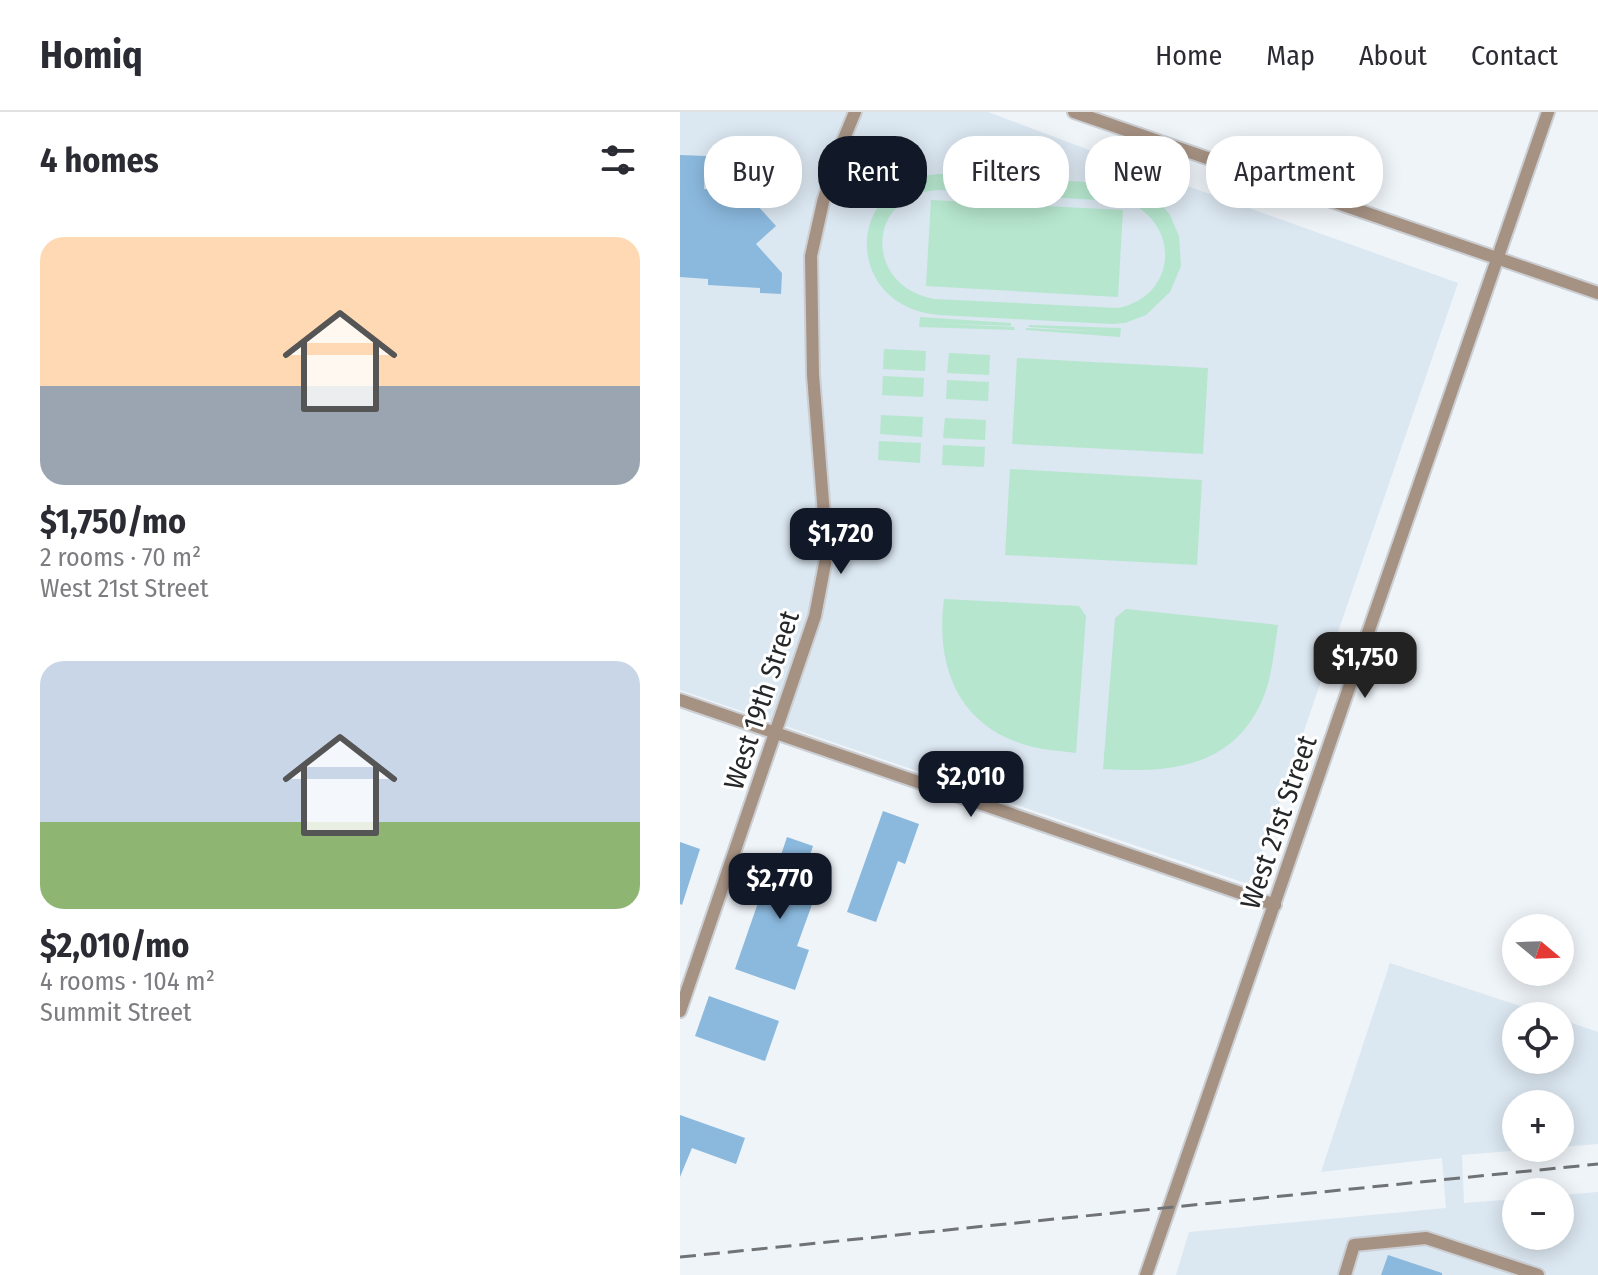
<!DOCTYPE html>
<html lang="en">
<head>
<meta charset="utf-8">
<style>
  body { margin:0; font-family:"Fira Sans Condensed",sans-serif; background:#f2f2f3; color:#2b2b33; height:100vh; display:flex; flex-direction:column; font-size:30px; white-space:nowrap }
  * { box-sizing:border-box; margin:0 }
  p { font-size:26px; color:#7c7c81 }
  .icon { flex:none; width:44px; height:44px; fill:none; stroke:currentColor; stroke-width:2; stroke-linecap:round; stroke-linejoin:round }
  .map { position:relative; flex:1; overflow:hidden }
  .panel { display:flex; flex-direction:column; background:#fff; width:680px }
  .panel>* { flex:none }
  .guide { position:absolute; left:24px; top:24px; width:760px; height:72px; display:flex; gap:16px }
  .needle { width:52px; rotate:109deg }
  .fabs { position:absolute; left:822px; top:802px; display:grid; gap:16px }
  .fabs a { display:grid; place-items:center; width:72px; height:72px; border-radius:50%; background:#fff; box-shadow:0 4px 20px #0003; font-size:40px }
  .price { position:absolute; translate:-50% -68px; padding:0 18px; border-radius:16px; background:#111827; color:#fff; font-size:26px; line-height:52px; filter:drop-shadow(0 2px 4px #0008) }
  .price::after { content:''; position:absolute; left:50%; top:48px; width:24px; height:18px; margin-left:-12px; background:inherit; clip-path:polygon(0 0,100% 0,50% 100%) }
  .price.active { background:#222; color:#fff }
  ul { padding:0; list-style:none }
  li { display:grid; align-content:center; gap:16px; height:424px; padding:0 40px }
  li span { display:grid; place-items:center; height:248px; border-radius:24px; color:#555 }
  li>.icon { margin-inline-start:auto }
  span .icon { width:144px; height:144px; fill:#fffc; stroke-width:1 }
  li b { font-size:34px }
  h2 { display:flex; justify-content:space-between; align-items:center; height:96px; padding:0 40px; font-size:34px }
  .pill { padding:0 28px; border-radius:32px; background:#fff; box-shadow:0 4px 20px #0003; font-size:28px; line-height:72px }
  .pill.active { background:#111827; color:#fff }
  header { display:flex; align-items:center; gap:48px; box-sizing:border-box; height:112px; padding:0 40px; background:#fff; border-bottom:2px solid #e1e1e2 }
  header strong { font-size:38px }
  nav { display:flex; gap:44px; margin-inline-start:auto; font-size:28px }
  main { display:flex; flex:1; min-height:0 }
  .map>svg:first-child { display:block }
  .built { fill:#dbe7f1 }
  .green { fill:#b6e6ce; fill-rule:evenodd }
  .building { fill:#8bb9de }
  .lines { fill:none; stroke-linecap:round; stroke-linejoin:round }
  .minor-casing { stroke:#cbcfd3; stroke-width:16 }
  .minor { stroke:#a69283; stroke-width:12 }
  .rail { stroke:#707375; stroke-width:3; stroke-dasharray:16 8; stroke-linecap:butt }
  .labels { text-anchor:middle; stroke-width:6; stroke-linejoin:round; paint-order:stroke }
  .street-label { font-size:28px; fill:#252728; stroke:#fff }
</style>
</head>
<body>
<header>
<strong>Homiq</strong>
<nav><a>Home</a><a>Map</a><a>About</a><a>Contact</a></nav>
</header>
<main>
<section class="panel">
<h2>4 homes<svg class="icon" aria-label="filters" viewBox="0 0 24 24"><path d="M4 7h16M4 17h16"/><circle cx="9" cy="7" r="2"/><circle cx="15" cy="17" r="2"/></svg></h2>
<ul>
<li><span style="background:linear-gradient(#ffd9b3 60%,#9aa5b1 0)"><svg class="icon" aria-label="home" viewBox="0 0 24 24"><path d="M3 11l9-7 9 7M6 9v11h12V9"/></svg></span><div><b>$1,750/mo</b><p>2 rooms · 70 m²</p><p>West 21st Street</p></div></li>
<li><span style="background:linear-gradient(#c9d6e8 65%,#8fb573 0)"><svg class="icon" aria-label="home" viewBox="0 0 24 24"><path d="M3 11l9-7 9 7M6 9v11h12V9"/></svg></span><div><b>$2,010/mo</b><p>4 rooms · 104 m²</p><p>Summit Street</p></div></li>
</ul>
</section>
<div class="map">
<svg width="918" height="1163" viewBox="0 0 918 1163">
  <rect width="100%" height="100%" fill="#eff4f9"/>
  <g class="built">
    <path d="M0 0H308L449 53 778 171 571 773 0 578Z"/>
    <path d="M710 851 870 904H836V948H880V907L918 920V1032L880 1035V992H836V1036H866L782 1043 784 1091 836 1087V1124H880V1083L918 1080V1163H496L509 1120 766 1096 762 1046 641 1060Z"/>
  </g>
  <g class="green">
    <path d="M258 62 483 74 482 93 490 103 499 124 501 154 490 180 466 203 445 211 431 212 259 203C163 195 163 70 258 62ZM258 78 448 90C501 113 497 184 438 196L254 187C183 174 186 82 258 78Z"/>
    <path d="M251 88 443 98 438 185 246 174Z"/>
    <path d="M240 205 331 211V214L252 211 334 215 335 218 239 215Z"/>
    <path d="M349 213 441 216 440 225 346 218V216L428 220 349 215Z"/>
    <path d="M204 237 246 239 245 259 203 257Z"/>
    <path d="M269 241 310 243 309 263 267 261Z"/>
    <path d="M337 246 528 256 523 342 332 332Z"/>
    <path d="M203 264 244 266 243 285 202 283Z"/>
    <path d="M267 268 309 270 308 289 266 287Z"/>
    <path d="M201 303 243 305 242 325 200 322Z"/>
    <path d="M265 306 306 308 305 328 263 326Z"/>
    <path d="M199 329 241 331 240 351 198 348Z"/>
    <path d="M263 333 305 335 304 355 262 353Z"/>
    <path d="M330 357 522 368 517 453 325 443Z"/>
    <path d="M264 487 399 494 406 504 396 641C382 639 366 638 353 635 279 617 255 556 264 487Z"/>
    <path d="M446 497 598 513C594 539 592 567 581 591 550 657 487 661 423 657L435 506Z"/>
  </g>
  <g class="building">
    <path d="M0 43 26 44 24 77 78 80 77 93 96 114 76 132 102 161 101 182 80 181V176L28 173V167L0 165Z"/>
    <path d="M203 699 239 712 225 752 218 749 196 810 167 800Z"/>
    <path d="M107 725 133 734 121 770 138 776 117 834 129 838 115 878 55 857 89 759 95 761Z"/>
    <path d="M0 730 20 737 2 793 0 792Z"/>
    <path d="M29 884 99 909 85 949 15 924Z"/>
    <path d="M0 1003 65 1026 56 1052 12 1036 0 1065Z"/>
    <path d="M708 1143 762 1161V1163H701Z"/>
  </g>
  <g class="lines">
    <g class="minor-casing">
      <g id="minor">
        <path d="M394 0 918 181"/>
        <path d="M0 588 595 793"/>
        <path d="M0 899 135 504 147 441 133 263 131 144 143 90 158 41 175 0"/>
        <path d="M466 1163 868 0"/>
        <path d="M665 1163 674 1133 746 1126 858 1163"/>
      </g>
    </g>
    <use href="#minor" class="minor"/>
    <path class="rail" d="M0 1145 918 1052"/>
  </g>
  <g class="labels">
    <g class="street-label">
      <text transform="translate(81 588) rotate(-72)" y="10">West 19th Street</text>
      <text transform="translate(598 710) rotate(-71)" y="10">West 21st Street</text>
    </g>
  </g>
</svg>
<div class="fabs">
<a><svg class="needle" viewBox="-14 -14 28 28"><path d="M0-13l5 13h-10z" fill="#e53935"/><path d="M0 13l5-13h-10z" fill="#7c7c81"/></svg></a>
<a><svg class="icon" aria-label="locate" viewBox="0 0 24 24"><circle cx="12" cy="12" r="6"/><path d="M12 2v4M12 18v4M2 12h4M18 12h4"/></svg></a>
<a>+</a>
<a>−</a>
</div>
<b class="price" style="left:161px;top:464px">$1,720</b>
<b class="price active" style="left:685px;top:588px">$1,750</b>
<b class="price" style="left:291px;top:707px">$2,010</b>
<b class="price" style="left:100px;top:809px">$2,770</b>
<div class="guide">
<a class="pill">Buy</a>
<a class="pill active">Rent</a>
<a class="pill">Filters</a>
<a class="pill">New</a>
<a class="pill">Apartment</a>
</div>
</div>
</main>
</body>
</html>
